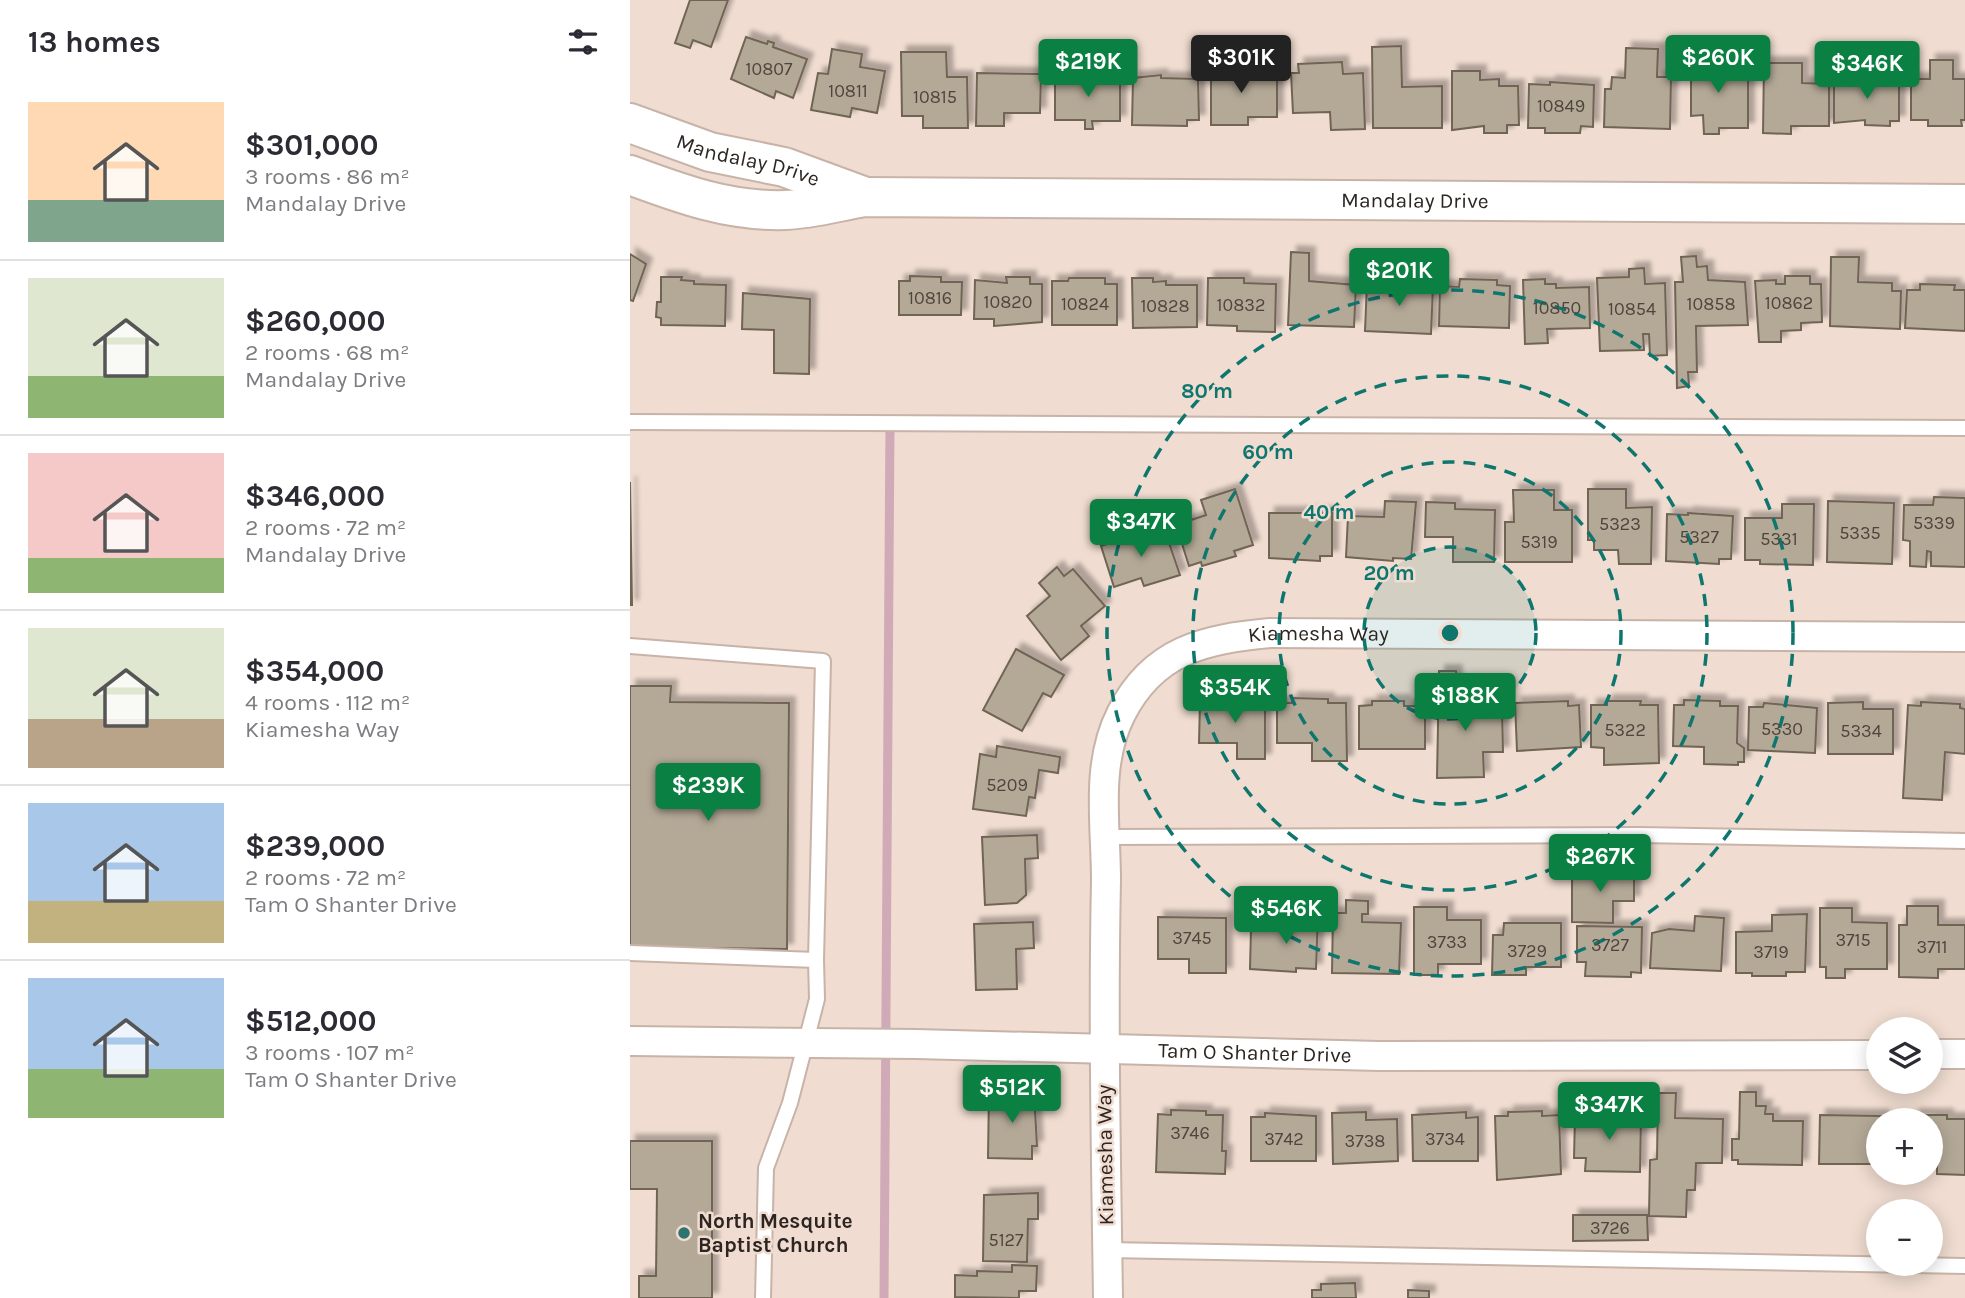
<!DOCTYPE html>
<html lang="en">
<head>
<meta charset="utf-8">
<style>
  body { margin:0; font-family:Karla,sans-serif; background:#f7f7f7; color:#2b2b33; height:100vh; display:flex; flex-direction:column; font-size:26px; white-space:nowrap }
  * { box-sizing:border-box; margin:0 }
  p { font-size:23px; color:#7c7c81 }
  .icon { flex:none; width:38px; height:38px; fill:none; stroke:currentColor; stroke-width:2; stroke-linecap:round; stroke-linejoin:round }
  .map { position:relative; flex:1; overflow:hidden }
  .drawer { display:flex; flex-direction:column; background:#fff; width:630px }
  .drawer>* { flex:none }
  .fabs { position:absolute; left:1236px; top:1017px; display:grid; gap:14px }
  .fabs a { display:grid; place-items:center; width:77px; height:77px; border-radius:50%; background:#fff; box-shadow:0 4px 18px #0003; font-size:35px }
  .price { position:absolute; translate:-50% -60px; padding:0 16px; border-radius:7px; background:#0b8043; color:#fff; font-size:23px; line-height:46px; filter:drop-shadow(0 2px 4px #0008) }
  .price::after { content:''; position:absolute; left:50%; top:42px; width:21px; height:16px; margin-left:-10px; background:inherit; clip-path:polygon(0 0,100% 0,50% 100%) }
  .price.selected { background:#222; color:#fff }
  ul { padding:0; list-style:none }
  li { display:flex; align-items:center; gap:21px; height:175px; padding:0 28px }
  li+li { border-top:2px solid #e1e1e2 }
  li span { display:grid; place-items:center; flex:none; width:196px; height:140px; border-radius:0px; color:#555 }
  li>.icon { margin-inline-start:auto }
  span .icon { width:84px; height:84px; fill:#fffc; stroke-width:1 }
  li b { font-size:30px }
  h2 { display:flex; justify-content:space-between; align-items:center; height:84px; padding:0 28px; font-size:30px }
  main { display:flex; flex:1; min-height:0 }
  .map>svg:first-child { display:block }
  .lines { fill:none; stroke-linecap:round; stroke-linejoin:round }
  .stream { stroke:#d0aab7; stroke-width:9 }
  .building { fill:#b4a997; stroke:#706555; stroke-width:2; filter:url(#shadow) }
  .lane-casing { stroke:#c7b3a8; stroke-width:18 }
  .street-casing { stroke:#c7b3a8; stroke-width:32 }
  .secondary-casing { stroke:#c7b3a8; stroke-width:42 }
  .lane { stroke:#fff; stroke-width:14 }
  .street { stroke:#fff; stroke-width:28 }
  .secondary { stroke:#fff; stroke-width:38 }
  .ring { fill:none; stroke:#0f766e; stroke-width:3.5; stroke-dasharray:12 9 }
  .poi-dot { fill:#2c746f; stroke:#f0dcd0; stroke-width:2.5 }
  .labels { text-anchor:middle; stroke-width:5; stroke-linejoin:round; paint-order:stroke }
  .number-label { font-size:18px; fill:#4e463e }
  .street-label { font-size:21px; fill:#2c2521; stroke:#f0dcd0 }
  .poi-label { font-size:21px; font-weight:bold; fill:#2c2521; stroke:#f0dcd0; text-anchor:start }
  .centre { fill:#0f766e; stroke:#f0dcd0; stroke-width:3.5 }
  .ring-label { font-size:21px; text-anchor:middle; font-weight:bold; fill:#0f766e; stroke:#f0dcd0; stroke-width:5; stroke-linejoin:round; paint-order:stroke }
</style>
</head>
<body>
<main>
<section class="drawer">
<h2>13 homes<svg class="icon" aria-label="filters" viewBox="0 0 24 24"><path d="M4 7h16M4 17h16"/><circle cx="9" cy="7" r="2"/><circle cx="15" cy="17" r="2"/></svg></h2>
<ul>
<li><span style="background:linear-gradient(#ffd9b3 70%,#7fa58c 0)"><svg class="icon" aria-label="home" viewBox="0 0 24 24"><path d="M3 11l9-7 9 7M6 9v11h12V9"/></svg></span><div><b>$301,000</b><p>3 rooms · 86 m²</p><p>Mandalay Drive</p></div></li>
<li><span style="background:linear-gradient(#dfe7d0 70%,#8fb573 0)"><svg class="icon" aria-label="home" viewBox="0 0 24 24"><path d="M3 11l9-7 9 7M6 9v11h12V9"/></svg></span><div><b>$260,000</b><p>2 rooms · 68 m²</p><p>Mandalay Drive</p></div></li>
<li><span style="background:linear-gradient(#f6c9c9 75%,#8fb573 0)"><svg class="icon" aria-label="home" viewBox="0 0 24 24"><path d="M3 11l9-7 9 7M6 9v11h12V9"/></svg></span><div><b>$346,000</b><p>2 rooms · 72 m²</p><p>Mandalay Drive</p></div></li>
<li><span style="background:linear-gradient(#dfe7d0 65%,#b9a48a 0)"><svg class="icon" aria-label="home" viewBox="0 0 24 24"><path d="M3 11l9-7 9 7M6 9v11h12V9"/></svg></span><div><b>$354,000</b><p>4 rooms · 112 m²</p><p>Kiamesha Way</p></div></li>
<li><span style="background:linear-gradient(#a9c7e8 70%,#c2b280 0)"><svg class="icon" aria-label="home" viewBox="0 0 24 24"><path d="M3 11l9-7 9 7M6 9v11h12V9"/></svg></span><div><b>$239,000</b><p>2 rooms · 72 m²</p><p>Tam O Shanter Drive</p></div></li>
<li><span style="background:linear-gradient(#a9c7e8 65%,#8fb573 0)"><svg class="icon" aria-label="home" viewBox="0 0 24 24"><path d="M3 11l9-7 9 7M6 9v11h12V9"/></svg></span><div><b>$512,000</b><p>3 rooms · 107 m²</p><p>Tam O Shanter Drive</p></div></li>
</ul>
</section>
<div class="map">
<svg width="1335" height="1298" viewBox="0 0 1335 1298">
  <defs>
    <filter id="shadow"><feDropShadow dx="6" dy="-6" stdDeviation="2" flood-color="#0004"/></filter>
  </defs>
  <rect width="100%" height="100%" fill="#f0dcd0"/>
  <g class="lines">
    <path class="stream" d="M254 1298 260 423"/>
  </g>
  <g class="building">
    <path d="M60 0H98L81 47 63 40 60 48 45 43Z"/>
    <path d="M116 37 137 44 138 41 144 43 143 47 177 59 163 98 146 91 144 98 101 79Z"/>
    <path d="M771 46 772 87 812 86V128H743L742 47Z"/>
    <path d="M996 48 1028 49 1027 77H1041L1040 129 974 127 975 89H981L982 77 995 78Z"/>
    <path d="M202 49 232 54 230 67 255 71 247 113 222 108 220 117 181 110 188 73 198 74Z"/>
    <path d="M271 52H316L317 77H337L338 128H293V116H272Z"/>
    <path d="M1061 54H1093V75H1118V128H1089V134H1074L1073 115 1061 116Z"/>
    <path d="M589 58H612V75H647V117H618V125H581V78H589Z"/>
    <path d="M1300 60H1323V79H1335V120H1331L1332 126H1298V120H1281V79H1300Z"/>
    <path d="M712 62 713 74 733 73 735 129 701 130 700 112 663 113 661 73H669L668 64Z"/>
    <path d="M1134 63H1172V83L1199 84V126H1161V134L1133 133Z"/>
    <path d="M822 71H850V80L869 79V86H888L889 125H877V133H854V126L822 130Z"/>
    <path d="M450 72 470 73V80H490V121H462L463 129H455V120H425V80H440L441 77 450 80Z"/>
    <path d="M347 73 411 74 410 113H374V126H346Z"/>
    <path d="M1229 74 1250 75V81H1269V121H1260V126L1235 125V120L1204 123V81L1219 82V78L1229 81Z"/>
    <path d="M531 75V78L568 79 569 120H557V126L502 125 503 78Z"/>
    <path d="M920 82 964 85 963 127 951 126 950 133H915V128H898L899 84 920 85Z"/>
    <path d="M661 252 679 253V281L726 285 724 327 658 325Z"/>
    <path d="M0 254 16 264 3 301 0 300Z"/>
    <path d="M1066 256 1067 267 1077 266 1078 280 1115 282 1118 325 1066 326 1067 372H1058L1059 386 1047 388 1045 282H1053L1051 257Z"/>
    <path d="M1201 257H1229L1228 282 1262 283V291H1271L1270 329 1200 326Z"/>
    <path d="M1014 268 1015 284 1035 283 1037 355 1020 356 1019 334H1013L1014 350 970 351 967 278 999 277V269Z"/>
    <path d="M280 276 311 277V282H332L331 315H269V281H280Z"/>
    <path d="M1155 276H1180V284H1191L1192 322 1171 323V330L1151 331V342H1129L1125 281 1146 280V284H1155Z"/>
    <path d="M31 277H52L51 280 64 281V284L96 285 95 326 31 325V318L26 317 27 302H31Z"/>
    <path d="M376 277H400V284H412V322L364 326V319H344L345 280 377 283Z"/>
    <path d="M439 278H475V284H487V325H422V281H438Z"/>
    <path d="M502 278H523V282L536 281V285H567V327L503 328Z"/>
    <path d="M578 278H614V283L646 284 645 332 607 331V326L577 325Z"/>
    <path d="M830 279 867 280V285L880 286 879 328 809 326 810 286 829 287Z"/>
    <path d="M915 279V284H926V288L959 287 960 328 917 329 918 343 895 344 893 280Z"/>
    <path d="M768 280 792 281V286H803L801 334 735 331 737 283 768 287Z"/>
    <path d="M1290 284 1325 285 1324 290H1335V331L1275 328 1277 290H1290Z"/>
    <path d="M113 293 180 299 179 374 144 373V330L112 329Z"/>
    <path d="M0 482 2 605H0Z"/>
    <path d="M605 489 623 545 604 551 606 556 572 566 571 562 559 566 546 525 576 515 571 500Z"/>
    <path d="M958 489H996V508L1022 507 1021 564H989L988 550H964V540H958Z"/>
    <path d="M883 490H924V510H942V562H875V522H884Z"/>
    <path d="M1304 497 1335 498V567L1301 566V552L1297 551 1296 567 1280 566V541L1273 540 1274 505H1303Z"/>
    <path d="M755 501 786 502 781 559 763 558V561L716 557 718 516 754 517Z"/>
    <path d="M1198 501 1264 503 1262 564 1197 562Z"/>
    <path d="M796 502 825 503V509L865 510 864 562H823V537H795Z"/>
    <path d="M1152 504H1184L1183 565 1130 564V560H1115V518H1152Z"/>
    <path d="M639 513H702V556H690V561L639 558Z"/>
    <path d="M1058 513 1103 516 1101 559H1089V564L1036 561 1037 514 1058 515Z"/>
    <path d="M526 528 529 539 537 537 550 575 514 586 511 578 484 587 471 546Z"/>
    <path d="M427 567 434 576 443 569 475 606 451 626 459 636 431 660 397 616 420 596 409 583Z"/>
    <path d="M386 649 434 675 421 697 413 693 392 731 353 710Z"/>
    <path d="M809 671H826V700H841V708H872L873 752H853L854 777 807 778Z"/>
    <path d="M0 686H41L40 702 159 703 157 949 0 947Z"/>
    <path d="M583 698H618V702H635V759H607V743H569L570 702H583Z"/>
    <path d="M662 698 698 699V703H716L717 761H682V743H647V703H662Z"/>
    <path d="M1054 700 1090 701V706H1108L1107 743 1114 748V762H1108V765L1074 764V747L1043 746 1044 705H1054Z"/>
    <path d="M742 701H774V706H795V749H729V706L742 705Z"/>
    <path d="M938 701V706L949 705 951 747 887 751 885 703Z"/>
    <path d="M977 701H1011L1010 705H1028L1029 763 974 765V748L961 747V705H977Z"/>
    <path d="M1233 702V709H1263V754H1198V703Z"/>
    <path d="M1291 702 1330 704V708L1335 709V754L1315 752 1312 800 1273 798 1278 705 1291 706Z"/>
    <path d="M1134 703 1187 708 1185 753 1118 750 1119 707H1133Z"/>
    <path d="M367 746 430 757 428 773 409 770 405 798 399 797 396 816 343 809 350 754 366 757Z"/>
    <path d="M407 835 408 858 395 859 396 895 387 903 355 905 352 837Z"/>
    <path d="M942 870H1004V901H983V923L942 922Z"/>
    <path d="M716 900 738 901V914H732V922L771 923 769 974 702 973 703 913H716Z"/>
    <path d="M1277 906H1308V925H1335V969H1308V978L1269 977V925H1277Z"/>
    <path d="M784 907H817V920H851V964H808V975H784Z"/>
    <path d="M1190 908H1222V922L1257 923V969H1215V978H1196V967H1190Z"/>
    <path d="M658 913 688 915 686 969 666 968V972L620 969 621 929 658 930Z"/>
    <path d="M1177 914 1175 972H1156V976H1122V973H1106V932L1142 931V915Z"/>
    <path d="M1065 916 1094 918 1091 971 1020 968 1022 933 1039 929 1064 931Z"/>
    <path d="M528 917 596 918V973H559V959H528Z"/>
    <path d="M403 922 404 948 386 949 387 989 346 990 344 924Z"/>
    <path d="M874 923H931V967H896V975H862L863 935H873Z"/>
    <path d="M947 926 1012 927 1011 973 1001 972V977L955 976 956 962H947Z"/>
    <path d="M359 1091 404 1092 407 1146H402V1159L358 1158Z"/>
    <path d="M1110 1092H1126V1106H1136L1135 1114H1143V1121H1173L1172 1165 1108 1164V1160H1102V1139H1109Z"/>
    <path d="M1028 1093H1046L1045 1118 1093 1119 1092 1163H1066L1065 1190H1057L1056 1217 1019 1216 1020 1160 1027 1159Z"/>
    <path d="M541 1110 576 1111V1115H593L592 1151H596L595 1174 526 1172 528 1114 541 1115Z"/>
    <path d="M912 1111V1116L929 1115 931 1174 867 1180 865 1116H878V1112Z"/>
    <path d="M736 1112V1120L767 1119 768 1161 703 1164 702 1113Z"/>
    <path d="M836 1112V1118L848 1117V1161H783L782 1115Z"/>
    <path d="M958 1112 1011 1116 1010 1172 955 1171 956 1158H944L945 1116 958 1117Z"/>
    <path d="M635 1113 686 1116V1161H621V1117H635Z"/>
    <path d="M1190 1115 1253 1116V1120H1248V1164H1189Z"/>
    <path d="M1284 1115H1317V1119H1335V1175L1307 1174V1160H1300V1120H1270L1284 1119Z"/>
    <path d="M0 1141H82V1298H9V1276H26L27 1189H0Z"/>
    <path d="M408 1193V1219H398L397 1262 353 1261 354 1195Z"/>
    <path d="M943 1215H1017L1018 1240 943 1241Z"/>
    <path d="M382 1265 407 1266 406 1291H389V1298L325 1297V1275L347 1276V1271L382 1272Z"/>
    <path d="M725 1283 726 1298H682V1290H691V1284Z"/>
    <path d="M778 1290 799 1291V1298H778Z"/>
  </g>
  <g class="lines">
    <g class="lane-casing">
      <g id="lane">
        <path d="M0 422 1335 428"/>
        <path d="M0 646 193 661 186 960 0 953"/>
        <path d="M476 837 1009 835 1335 841"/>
        <path d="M477 1250 1335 1266"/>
        <path d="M133 1298 136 1168 160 1103 187 999 186 960"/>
      </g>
    </g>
    <g class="street-casing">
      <g id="street">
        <path id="s1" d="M0 1041 286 1044 749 1056 1248 1055"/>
        <path d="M1300 1054H1335"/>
        <path id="s2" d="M478 1298C476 1159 473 1020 476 880 476 825 465 765 491 714 523 650 575 639 640 633L1335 637"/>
      </g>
    </g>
    <g class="secondary-casing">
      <g id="secondary">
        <path id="s3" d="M0 123 80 152 154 167 233 196"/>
        <path id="s4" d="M0 175C51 194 100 212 156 210 182 209 210 201 235 197L1335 204"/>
      </g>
    </g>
    <use href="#lane" class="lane"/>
    <use href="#street" class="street"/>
    <use href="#secondary" class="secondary"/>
  </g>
  <circle cx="820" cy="633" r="86" fill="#0f766e" fill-opacity=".12"/>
  <g class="ring">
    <circle cx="820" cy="633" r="86"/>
    <circle cx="820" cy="633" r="171"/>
    <circle cx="820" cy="633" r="257"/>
    <circle cx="820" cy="633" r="343"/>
  </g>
  <circle class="poi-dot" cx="54" cy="1233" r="7"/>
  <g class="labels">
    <g class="number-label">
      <text x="139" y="75">10807</text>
      <text x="218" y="97">10811</text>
      <text x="305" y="103">10815</text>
      <text x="931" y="112">10849</text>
      <text x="300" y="304">10816</text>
      <text x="378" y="308">10820</text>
      <text x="1159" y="309">10862</text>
      <text x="455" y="310">10824</text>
      <text x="1081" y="310">10858</text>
      <text x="611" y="311">10832</text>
      <text x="535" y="312">10828</text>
      <text x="927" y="314">10850</text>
      <text x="1002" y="315">10854</text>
      <text x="1304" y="529">5339</text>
      <text x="990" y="530">5323</text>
      <text x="1230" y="539">5335</text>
      <text x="1069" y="543">5327</text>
      <text x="1149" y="545">5331</text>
      <text x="909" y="548">5319</text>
      <text x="1152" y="735">5330</text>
      <text x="995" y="736">5322</text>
      <text x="1231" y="737">5334</text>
      <text x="377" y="791">5209</text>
      <text x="562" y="944">3745</text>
      <text x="1223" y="946">3715</text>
      <text x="817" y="948">3733</text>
      <text x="980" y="951">3727</text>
      <text x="1302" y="953">3711</text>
      <text x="897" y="957">3729</text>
      <text x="1141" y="958">3719</text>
      <text x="560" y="1139">3746</text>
      <text x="654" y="1145">3742</text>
      <text x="815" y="1145">3734</text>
      <text x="735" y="1147">3738</text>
      <text x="980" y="1234">3726</text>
      <text x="376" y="1246">5127</text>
    </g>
    <g class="street-label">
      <text dy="7" stroke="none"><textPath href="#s3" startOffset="124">Mandalay Drive</textPath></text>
      <text dy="7" stroke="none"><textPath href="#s4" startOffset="791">Mandalay Drive</textPath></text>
      <text dy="7" stroke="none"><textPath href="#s2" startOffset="814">Kiamesha Way</textPath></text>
      <text dy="7" stroke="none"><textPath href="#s1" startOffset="625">Tam O Shanter Drive</textPath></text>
      <text transform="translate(475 1155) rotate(-91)" y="7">Kiamesha Way</text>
    </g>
    <g class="poi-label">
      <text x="68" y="1228">North Mesquite<tspan x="68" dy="24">Baptist Church</tspan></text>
    </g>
  </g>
  <circle cx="820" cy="633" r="10" class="centre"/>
  <g class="ring-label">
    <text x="577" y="398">80 m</text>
    <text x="638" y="459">60 m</text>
    <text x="699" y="519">40 m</text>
    <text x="759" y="580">20 m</text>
  </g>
</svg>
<div class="fabs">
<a><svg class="icon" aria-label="layers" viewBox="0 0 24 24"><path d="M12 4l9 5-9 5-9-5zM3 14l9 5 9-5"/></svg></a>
<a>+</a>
<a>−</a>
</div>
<b class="price selected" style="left:611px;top:95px">$301K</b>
<b class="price" style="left:1088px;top:95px">$260K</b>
<b class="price" style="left:458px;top:99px">$219K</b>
<b class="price" style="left:1237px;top:101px">$346K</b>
<b class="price" style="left:769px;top:308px">$201K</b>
<b class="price" style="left:511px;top:559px">$347K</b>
<b class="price" style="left:605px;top:725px">$354K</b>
<b class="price" style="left:835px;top:733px">$188K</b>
<b class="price" style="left:78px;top:823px">$239K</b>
<b class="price" style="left:970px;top:894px">$267K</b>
<b class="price" style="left:656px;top:946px">$546K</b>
<b class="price" style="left:382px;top:1125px">$512K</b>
<b class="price" style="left:979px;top:1142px">$347K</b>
</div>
</main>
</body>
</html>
